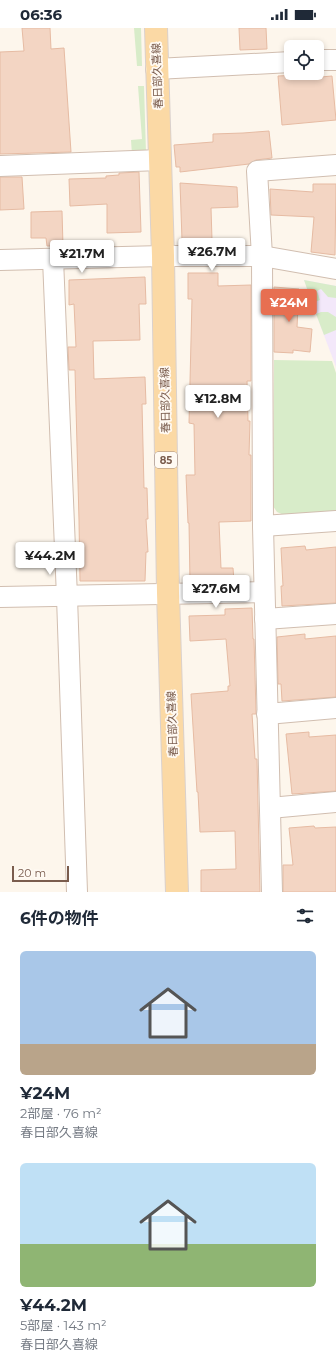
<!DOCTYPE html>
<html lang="ja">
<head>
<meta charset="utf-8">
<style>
  body { margin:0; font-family:Montserrat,"Noto Sans JP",sans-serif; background:#f6f6f7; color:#1f2937; height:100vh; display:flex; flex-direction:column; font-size:15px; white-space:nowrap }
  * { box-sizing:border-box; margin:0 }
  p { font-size:13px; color:#747a83 }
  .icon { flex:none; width:22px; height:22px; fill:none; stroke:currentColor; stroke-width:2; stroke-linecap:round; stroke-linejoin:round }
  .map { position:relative; height:864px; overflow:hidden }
  .side { display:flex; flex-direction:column; background:#fff; flex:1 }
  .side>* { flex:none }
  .controls { position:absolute; left:284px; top:12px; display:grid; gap:8px }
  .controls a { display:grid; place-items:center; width:40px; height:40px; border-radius:6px; background:#fff; box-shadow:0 2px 6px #0003; font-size:20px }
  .scale { position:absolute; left:12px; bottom:10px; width:57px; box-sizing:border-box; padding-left:4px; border:2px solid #7a5c4d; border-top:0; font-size:11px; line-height:14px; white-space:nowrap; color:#7a5c4d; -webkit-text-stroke:3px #fffaf3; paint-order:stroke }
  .price { position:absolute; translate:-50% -34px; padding:0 9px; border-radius:4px; background:#fff; color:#222; font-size:13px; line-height:26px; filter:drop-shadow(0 1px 2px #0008) }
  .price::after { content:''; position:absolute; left:50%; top:24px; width:12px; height:9px; margin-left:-6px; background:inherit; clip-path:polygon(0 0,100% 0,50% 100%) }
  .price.active { background:#e76f51; color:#fff }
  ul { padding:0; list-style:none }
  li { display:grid; align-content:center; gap:8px; height:212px; padding:0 20px }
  li span { display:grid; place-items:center; height:124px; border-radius:6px; color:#555 }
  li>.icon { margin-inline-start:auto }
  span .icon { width:72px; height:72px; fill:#fffc; stroke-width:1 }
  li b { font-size:17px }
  h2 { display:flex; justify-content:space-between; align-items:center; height:48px; padding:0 20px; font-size:17px }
  .status { display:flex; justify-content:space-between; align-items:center; height:28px; padding:0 20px; background:#fff; direction:ltr }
  .status svg { height:11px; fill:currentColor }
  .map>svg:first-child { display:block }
  .education { fill:#f3e8fa }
  .green { fill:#d8ecc9 }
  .building { fill:#f3d5c3; stroke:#e6bba3 }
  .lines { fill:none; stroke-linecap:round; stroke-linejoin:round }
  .minor-casing { stroke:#d1beb0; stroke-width:22 }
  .major-casing { stroke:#dad1cd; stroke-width:24 }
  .minor { stroke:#fff; stroke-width:20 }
  .major { stroke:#fbd9a5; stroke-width:22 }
  .labels { text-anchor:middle; stroke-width:3.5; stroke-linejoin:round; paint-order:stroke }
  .shield { fill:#fffaf3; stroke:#a28b7f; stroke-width:1 }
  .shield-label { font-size:10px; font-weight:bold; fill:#7a5c4d }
  .street-label { font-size:11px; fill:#7a5c4d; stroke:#fffaf3 }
</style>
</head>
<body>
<div class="status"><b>06:36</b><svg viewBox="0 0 49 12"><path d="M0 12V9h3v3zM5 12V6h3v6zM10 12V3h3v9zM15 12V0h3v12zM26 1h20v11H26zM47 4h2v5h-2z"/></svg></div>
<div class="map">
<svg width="336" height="864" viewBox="0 0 336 864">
  <rect width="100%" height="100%" fill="#fdf6ec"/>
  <path class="education" d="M304 252 336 258V339L316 286Z"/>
  <g class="green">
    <path d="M134 0H141L142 38H137Z"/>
    <path d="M138 58H144L146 125 132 127 131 112 142 111Z"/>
    <path d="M304 252 336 258V270L328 269 321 261 317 263 320 272 312 275Z"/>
    <path d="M321 284H328L336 289V302L324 307 316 286Z"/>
    <path d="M274 332 332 333 336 345V483L284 487 277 484 273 478Z"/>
  </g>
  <g class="building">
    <path d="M22 0H50L51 21 64 20 71 124 0 126V24L24 23Z"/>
    <path d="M239 0H266L267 21 240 22Z"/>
    <path d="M299 47V51L332 48 336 92 282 97 278 48Z"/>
    <path d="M269 103 272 130 256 132 249 136 180 144V139H176L174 117 213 114V106L243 105Z"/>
    <path d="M139 144 141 204 107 205V176L70 178 69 151 106 150V148L119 147V145Z"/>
    <path d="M0 149H22L24 181 0 182Z"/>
    <path d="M180 155 237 159 238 179 211 180 212 212H182Z"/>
    <path d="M313 156H336L335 227 311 224 314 189 271 187 270 161 313 164Z"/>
    <path d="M62 183 63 218H47L46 210H31V184Z"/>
    <path d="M188 245H218V258L251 257V353H247L248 393H250L249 427H251V493L219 494 221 540H233L234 553 190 554 189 495H188L186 447H195L194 396 189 395 192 271H188Z"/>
    <path d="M145 249 146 276H139L140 312 93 313 94 351 145 349 146 376H142L144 460H147L148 491H146L148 524H146L145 553H80L79 492 75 342H69L68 319H76L74 276 69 277V252Z"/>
    <path d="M274 259 299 261 297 299 312 301 310 324 293 322V325L274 324Z"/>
    <path d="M305 518 306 522 336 519V575L282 578 281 558H283L281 520Z"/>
    <path d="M252 580 253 611H254L256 684V686H252L255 731H257L260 864H201V842L236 841 235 803 200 804 198 764H197L191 666 228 663V658H230L226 611 190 613 189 588 225 587V581Z"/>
    <path d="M305 606V611L336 608V669L282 673 281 656H278L277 609Z"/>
    <path d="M309 704V709L336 707V763L292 766 286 706Z"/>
    <path d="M314 798 315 800 336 799V864H283V837H293L289 800Z"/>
  </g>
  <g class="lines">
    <g class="minor-casing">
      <g id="minor">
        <path d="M317 32H336"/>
        <path d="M156 41 291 34"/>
        <path d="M0 138 160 132"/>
        <path d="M53 231 67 569 77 864"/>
        <path d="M0 232 163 228H262L336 241"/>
        <path d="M263 498 336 493"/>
        <path d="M0 569 264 564"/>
        <path d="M265 591 336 586"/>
        <path d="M267 686 336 680"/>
        <path d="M270 780 336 774"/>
        <path d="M272 864 263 498 262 228 257 143 336 137"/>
      </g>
    </g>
    <g class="major-casing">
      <path id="major" d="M156 0 163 228 168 565 177 864"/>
    </g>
    <use href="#minor" class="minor"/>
    <use href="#major" class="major"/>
  </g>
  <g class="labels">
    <rect class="shield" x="155" y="424" width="22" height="16" rx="3"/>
    <g class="shield-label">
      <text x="166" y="436">85</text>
    </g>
    <g class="street-label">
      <text transform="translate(157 48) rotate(-92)" y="4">春日部久喜線</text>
      <text transform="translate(165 372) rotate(-91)" y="4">春日部久喜線</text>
      <text transform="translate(172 696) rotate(-92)" y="4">春日部久喜線</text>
    </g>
  </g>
</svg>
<div class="controls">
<a><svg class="icon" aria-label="locate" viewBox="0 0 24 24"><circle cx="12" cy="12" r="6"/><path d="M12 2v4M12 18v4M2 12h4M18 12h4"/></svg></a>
</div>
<div class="scale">20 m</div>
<b class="price" style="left:212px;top:244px">¥26.7M</b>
<b class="price" style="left:82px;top:246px">¥21.7M</b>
<b class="price active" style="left:289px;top:295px">¥24M</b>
<b class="price" style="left:218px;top:391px">¥12.8M</b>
<b class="price" style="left:50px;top:548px">¥44.2M</b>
<b class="price" style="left:216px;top:581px">¥27.6M</b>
</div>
<section class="side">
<h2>6件の物件<svg class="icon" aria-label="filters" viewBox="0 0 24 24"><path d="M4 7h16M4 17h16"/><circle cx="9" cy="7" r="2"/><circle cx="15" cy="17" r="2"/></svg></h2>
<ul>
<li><span style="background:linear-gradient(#a9c7e8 75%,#b9a48a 0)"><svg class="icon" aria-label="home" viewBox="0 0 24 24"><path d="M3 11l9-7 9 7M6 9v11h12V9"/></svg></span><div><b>¥24M</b><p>2部屋 · 76 m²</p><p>春日部久喜線</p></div></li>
<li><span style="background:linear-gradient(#bfe0f5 65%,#8fb573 0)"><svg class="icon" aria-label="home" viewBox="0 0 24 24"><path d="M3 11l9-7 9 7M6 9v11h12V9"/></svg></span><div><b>¥44.2M</b><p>5部屋 · 143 m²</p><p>春日部久喜線</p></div></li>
</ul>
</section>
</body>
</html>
